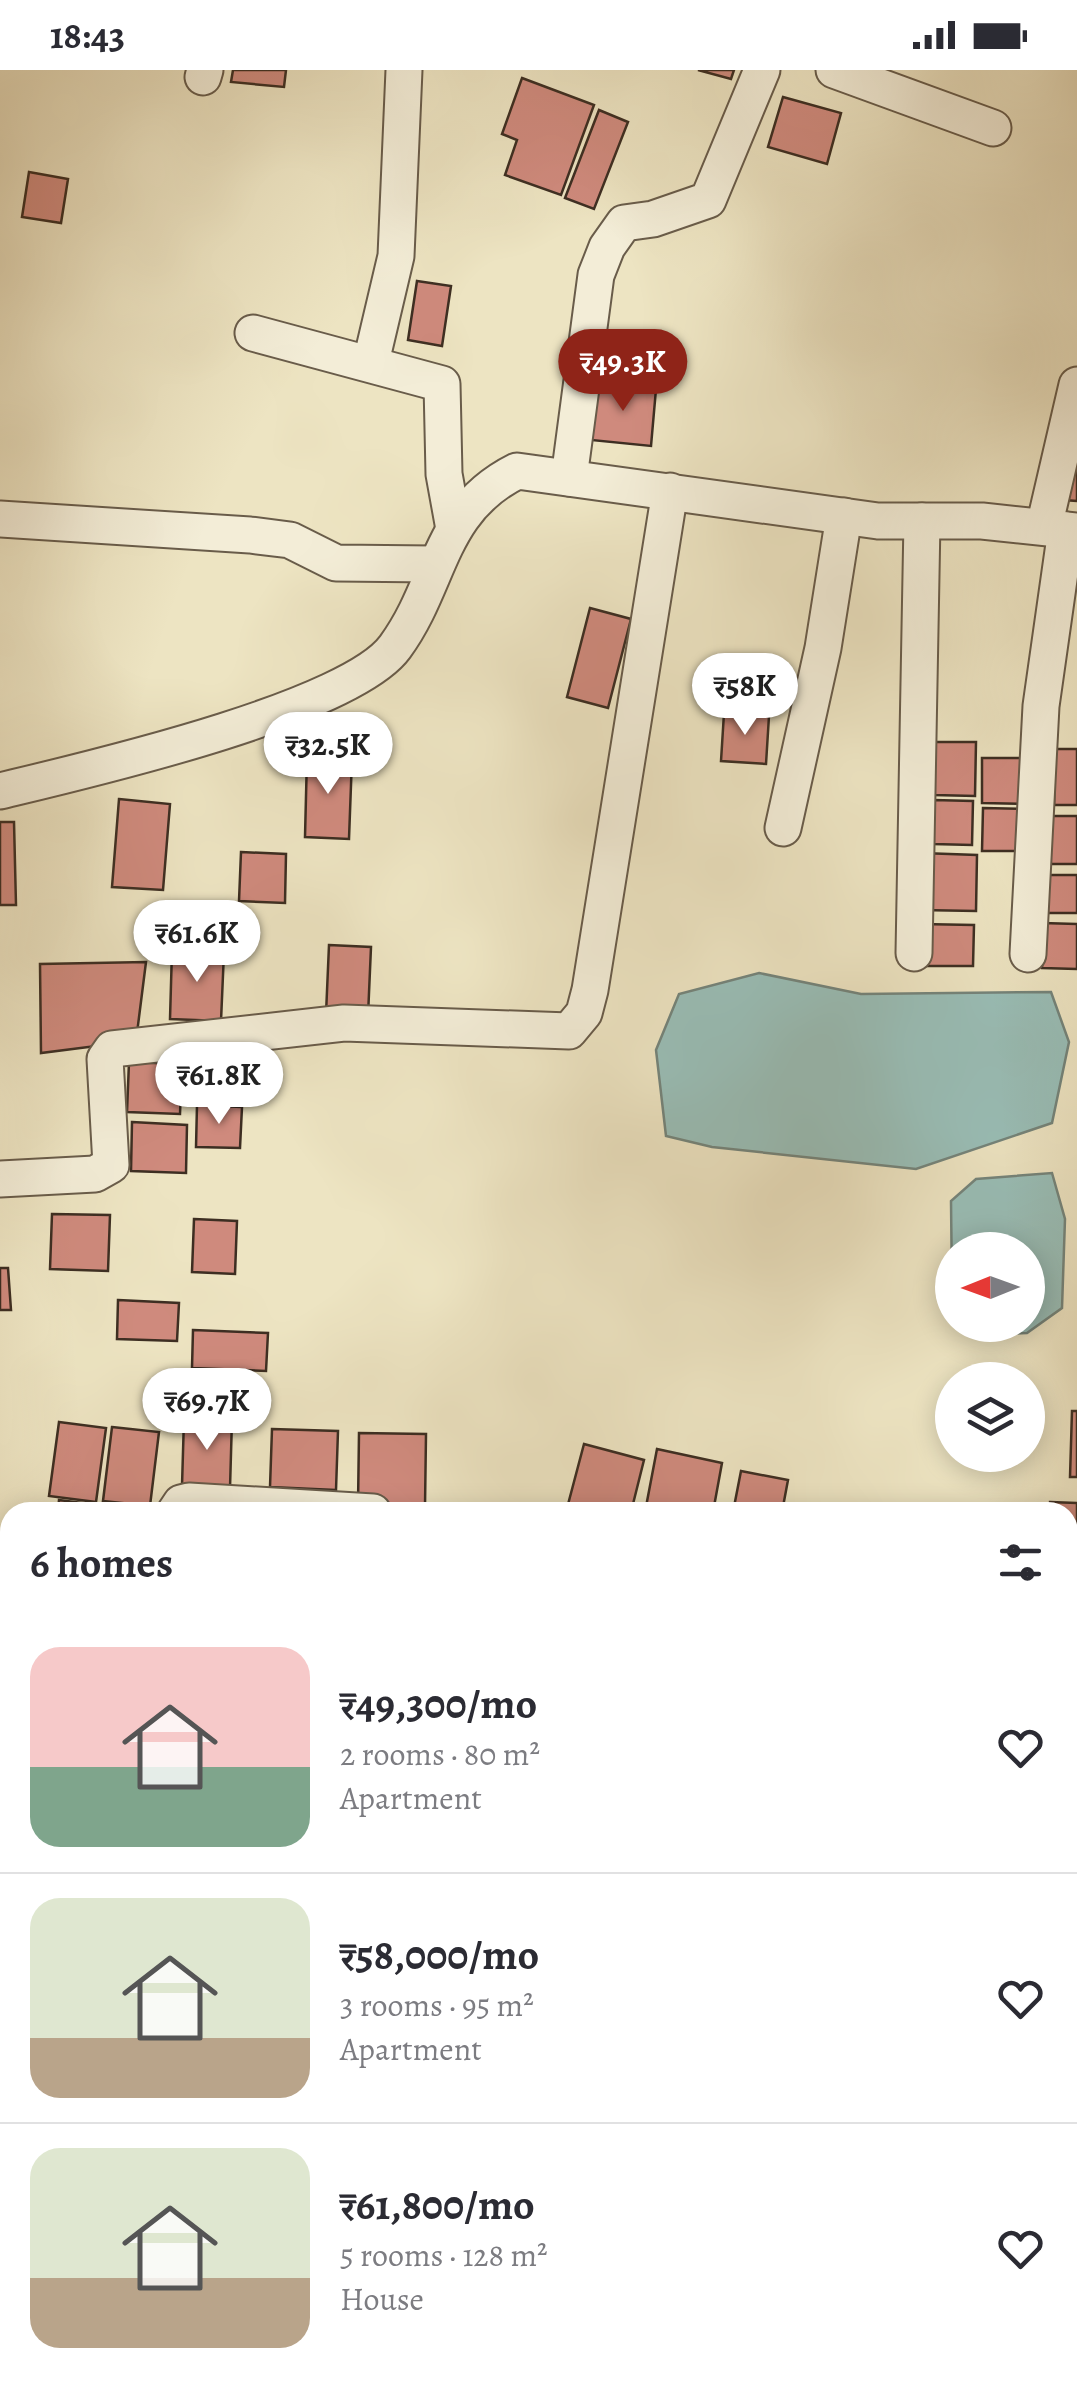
<!DOCTYPE html>
<html lang="en">
<head>
<meta charset="utf-8">
<style>
  body { margin:0; font-family:Alegreya,serif; background:#f2f2f3; color:#2b2b33; height:100vh; display:flex; flex-direction:column; font-size:38px; white-space:nowrap }
  * { box-sizing:border-box; margin:0 }
  p { font-size:32px; color:#7c7c81 }
  .icon { flex:none; width:55px; height:55px; fill:none; stroke:currentColor; stroke-width:2; stroke-linecap:round; stroke-linejoin:round }
  .map { position:relative; flex:1; overflow:hidden }
  .panel { position:absolute; left:0px; top:1432px; width:1078px; height:892px; display:flex; flex-direction:column; background:#fff; border-radius:30px 30px 0 0; box-shadow:0 5px 25px #0003 }
  .panel>* { flex:none }
  .needle { width:65px; rotate:269deg }
  .buttons { position:absolute; left:935px; top:1162px; display:grid; gap:20px }
  .buttons a { display:grid; place-items:center; width:110px; height:110px; border-radius:50%; background:#fff; box-shadow:0 5px 25px #0003; font-size:50px }
  .price { position:absolute; translate:-50% -85px; padding:0 22px; border-radius:35px; background:#fff; color:#222; font-size:32px; line-height:65px; filter:drop-shadow(0 2px 5px #0008) }
  .price::after { content:''; position:absolute; left:50%; top:60px; width:30px; height:22px; margin-left:-15px; background:inherit; clip-path:polygon(0 0,100% 0,50% 100%) }
  .price.on { background:#8f2418; color:#fff }
  ul { padding:0; list-style:none }
  li { display:flex; align-items:center; gap:30px; height:250px; padding:0 30px }
  li+li { border-top:2px solid #e1e1e2 }
  li span { display:grid; place-items:center; flex:none; width:280px; height:200px; border-radius:30px; color:#555 }
  li>.icon { margin-inline-start:auto }
  span .icon { width:120px; height:120px; fill:#fffc; stroke-width:1 }
  li b { font-size:42px }
  h2 { display:flex; justify-content:space-between; align-items:center; height:120px; padding:0 30px; font-size:42px }
  .status { display:flex; justify-content:space-between; align-items:center; height:70px; padding:0 50px; background:#fff; direction:ltr }
  .status svg { height:28px; fill:currentColor }
  .map>svg:first-child { display:block }
  .water { fill:#99beb7; stroke:#74847b; stroke-width:2.5 }
  .building { fill:#cf8a7d; stroke:#3d2e22; stroke-width:2.5 }
  .lines { fill:none; stroke-linecap:round; stroke-linejoin:round }
  .minor-casing { stroke:#695c4a; stroke-width:39 }
  .minor { stroke:#f3edd7; stroke-width:35 }
</style>
</head>
<body>
<div class="status"><b>18:43</b><svg viewBox="0 0 49 12"><path d="M0 12V9h3v3zM5 12V6h3v6zM10 12V3h3v9zM15 12V0h3v12zM26 1h20v11H26zM47 4h2v5h-2z"/></svg></div>
<div class="map">
<svg width="1077" height="2324" viewBox="0 0 1077 2324">
  <rect width="100%" height="100%" fill="#ede4c2"/>
  <filter id="stains"><feTurbulence type="fractalNoise" baseFrequency=".002" numOctaves="4"/><feColorMatrix values="0 0 0 0 .2 0 0 0 0 .09 0 0 0 0 .02 0 0 0 .5 -.17"/></filter>
  <radialGradient id="worn" r=".72"><stop offset=".6" stop-color="#630" stop-opacity="0"/><stop offset="1" stop-color="#630" stop-opacity=".3"/></radialGradient>
  <g class="water">
    <path d="M759 903 861 924 1051 922 1069 972 1052 1053 916 1099 712 1077 666 1066 656 980 679 924Z"/>
    <path d="M1052 1103 1065 1149 1062 1238 1027 1263 971 1266 966 1255H1028V1180H952V1218L951 1131 976 1109Z"/>
  </g>
  <g class="building">
    <path d="M233 0H286L284 17 231 12Z"/>
    <path d="M698 0H734L731 9Z"/>
    <path d="M522 8 594 35 561 125 505 105 517 70 502 64Z"/>
    <path d="M783 27 841 43 827 94 768 77Z"/>
    <path d="M599 40 628 52 594 139 565 128Z"/>
    <path d="M29 102 68 109 61 153 22 147Z"/>
    <path d="M417 211 451 216 442 276 408 270Z"/>
    <path d="M596 313 656 319 651 376 591 370Z"/>
    <path d="M1065 398 1077 399V431L1064 430Z"/>
    <path d="M590 538 631 549 608 638 567 627Z"/>
    <path d="M724 643 769 646 766 694 721 691Z"/>
    <path d="M935 672H976L975 726 934 725Z"/>
    <path d="M1055 679H1077V735H1054Z"/>
    <path d="M307 686 352 688 349 769 305 767Z"/>
    <path d="M982 688H1035L1034 734 982 733Z"/>
    <path d="M119 729 170 734 163 820 112 817Z"/>
    <path d="M933 730 973 731 972 775 933 774Z"/>
    <path d="M983 738 1031 739V781H982Z"/>
    <path d="M1048 746H1077V794H1047Z"/>
    <path d="M0 752H14L16 835H0Z"/>
    <path d="M241 782 286 784 285 833 239 831Z"/>
    <path d="M921 783 977 785 976 841 920 840Z"/>
    <path d="M1043 805H1077V843H1042Z"/>
    <path d="M1042 853 1077 854V899L1042 898Z"/>
    <path d="M920 854 974 855 973 896H919Z"/>
    <path d="M329 875 371 877 368 946 326 944Z"/>
    <path d="M172 880 224 882 221 951 170 949Z"/>
    <path d="M146 892 136 971 41 983 40 894Z"/>
    <path d="M129 992 182 994 180 1044 127 1042Z"/>
    <path d="M197 1035 242 1037 240 1078 196 1077Z"/>
    <path d="M132 1052 187 1055 186 1103 131 1101Z"/>
    <path d="M52 1144 110 1145 108 1201 50 1199Z"/>
    <path d="M194 1149 237 1151 235 1204 192 1202Z"/>
    <path d="M0 1198H8L11 1240H0Z"/>
    <path d="M118 1230 179 1233 177 1271 117 1269Z"/>
    <path d="M193 1260 268 1263 266 1301 192 1298Z"/>
    <path d="M1072 1341H1077V1407H1070Z"/>
    <path d="M184 1348 232 1349 230 1418 182 1416Z"/>
    <path d="M59 1352 106 1358 96 1432 49 1426Z"/>
    <path d="M112 1357 159 1362 150 1436 103 1431Z"/>
    <path d="M272 1359 338 1361 336 1420 270 1417Z"/>
    <path d="M359 1363 426 1364 425 1437 358 1436Z"/>
    <path d="M584 1374 644 1390 631 1442H566Z"/>
    <path d="M657 1379 722 1393 713 1442H645Z"/>
    <path d="M741 1401 788 1410 782 1442H733Z"/>
    <path d="M59 1430 113 1437 112 1442H58Z"/>
    <path d="M1050 1432 1077 1433V1507L1068 1506V1442H1049Z"/>
    <rect x="0" y="1547" width="10" height="64"/>
    <path d="M0 2012 10 2014V2083L0 2081Z"/>
    <path d="M49 2315H100L99 2324H49Z"/>
    <path d="M647 2315H692L690 2324H646Z"/>
    <path d="M705 2315H759L758 2324H704Z"/>
    <path d="M992 2315H1053V2324H993Z"/>
  </g>
  <g class="lines">
    <g class="minor-casing">
      <g id="minor">
        <path d="M834 0 993 58"/>
        <path d="M203 7 205 0"/>
        <path d="M253 263 442 314 444 404 454 459"/>
        <path d="M371 292 396 186 404 0"/>
        <path d="M569 408 596 205 607 177 624 153 653 149 708 130 762 0"/>
        <path d="M0 449 250 465 290 470 336 493 434 494"/>
        <path d="M1044 457 1077 315"/>
        <path d="M0 721C83 701 349 640 395 577 442 513 437 441 517 401L878 451H982L1077 461"/>
        <path d="M783 758 823 578 844 446"/>
        <path d="M914 883 922 451"/>
        <path d="M1028 884 1041 636 1066 460"/>
        <path d="M0 1109 95 1104 111 1095 105 989 112 979 344 953 569 961 584 943 590 920 670 421"/>
        <path d="M175 1442 181 1433 189 1431 373 1442"/>
        <path d="M1068 1517 1077 1513"/>
        <path d="M0 1525 10 1526"/>
        <path d="M0 1738H10"/>
        <path d="M1068 2229H1077"/>
        <path d="M512 2324 514 2315"/>
        <path d="M837 2324V2315"/>
      </g>
    </g>
    <use href="#minor" class="minor"/>
  </g>
  <rect width="100%" height="100%" filter="url(#stains)"/>
  <rect width="100%" height="100%" fill="url(#worn)"/>
</svg>
<div class="buttons">
<a><svg class="needle" viewBox="-14 -14 28 28"><path d="M0-13l5 13h-10z" fill="#e53935"/><path d="M0 13l5-13h-10z" fill="#7c7c81"/></svg></a>
<a><svg class="icon" aria-label="layers" viewBox="0 0 24 24"><path d="M12 4l9 5-9 5-9-5zM3 14l9 5 9-5"/></svg></a>
</div>
<b class="price on" style="left:623px;top:344px">₹49.3K</b>
<b class="price" style="left:745px;top:668px">₹58K</b>
<b class="price" style="left:328px;top:727px">₹32.5K</b>
<b class="price" style="left:197px;top:915px">₹61.6K</b>
<b class="price" style="left:219px;top:1057px">₹61.8K</b>
<b class="price" style="left:207px;top:1383px">₹69.7K</b>
<section class="panel">
<h2>6 homes<svg class="icon" aria-label="filters" viewBox="0 0 24 24"><path d="M4 7h16M4 17h16"/><circle cx="9" cy="7" r="2"/><circle cx="15" cy="17" r="2"/></svg></h2>
<ul>
<li><span style="background:linear-gradient(#f6c9c9 60%,#7fa58c 0)"><svg class="icon" aria-label="home" viewBox="0 0 24 24"><path d="M3 11l9-7 9 7M6 9v11h12V9"/></svg></span><div><b>₹49,300/mo</b><p>2 rooms · 80 m²</p><p>Apartment</p></div><svg class="icon" aria-label="heart" viewBox="0 0 24 24"><path d="M12 20l-8-8c-3-5 5-10 8-4 3-6 11-1 8 4z"/></svg></li>
<li><span style="background:linear-gradient(#dfe7d0 70%,#b9a48a 0)"><svg class="icon" aria-label="home" viewBox="0 0 24 24"><path d="M3 11l9-7 9 7M6 9v11h12V9"/></svg></span><div><b>₹58,000/mo</b><p>3 rooms · 95 m²</p><p>Apartment</p></div><svg class="icon" aria-label="heart" viewBox="0 0 24 24"><path d="M12 20l-8-8c-3-5 5-10 8-4 3-6 11-1 8 4z"/></svg></li>
<li><span style="background:linear-gradient(#dfe7d0 65%,#b9a48a 0)"><svg class="icon" aria-label="home" viewBox="0 0 24 24"><path d="M3 11l9-7 9 7M6 9v11h12V9"/></svg></span><div><b>₹61,800/mo</b><p>5 rooms · 128 m²</p><p>House</p></div><svg class="icon" aria-label="heart" viewBox="0 0 24 24"><path d="M12 20l-8-8c-3-5 5-10 8-4 3-6 11-1 8 4z"/></svg></li>
</ul>
</section>
</div>
</body>
</html>
